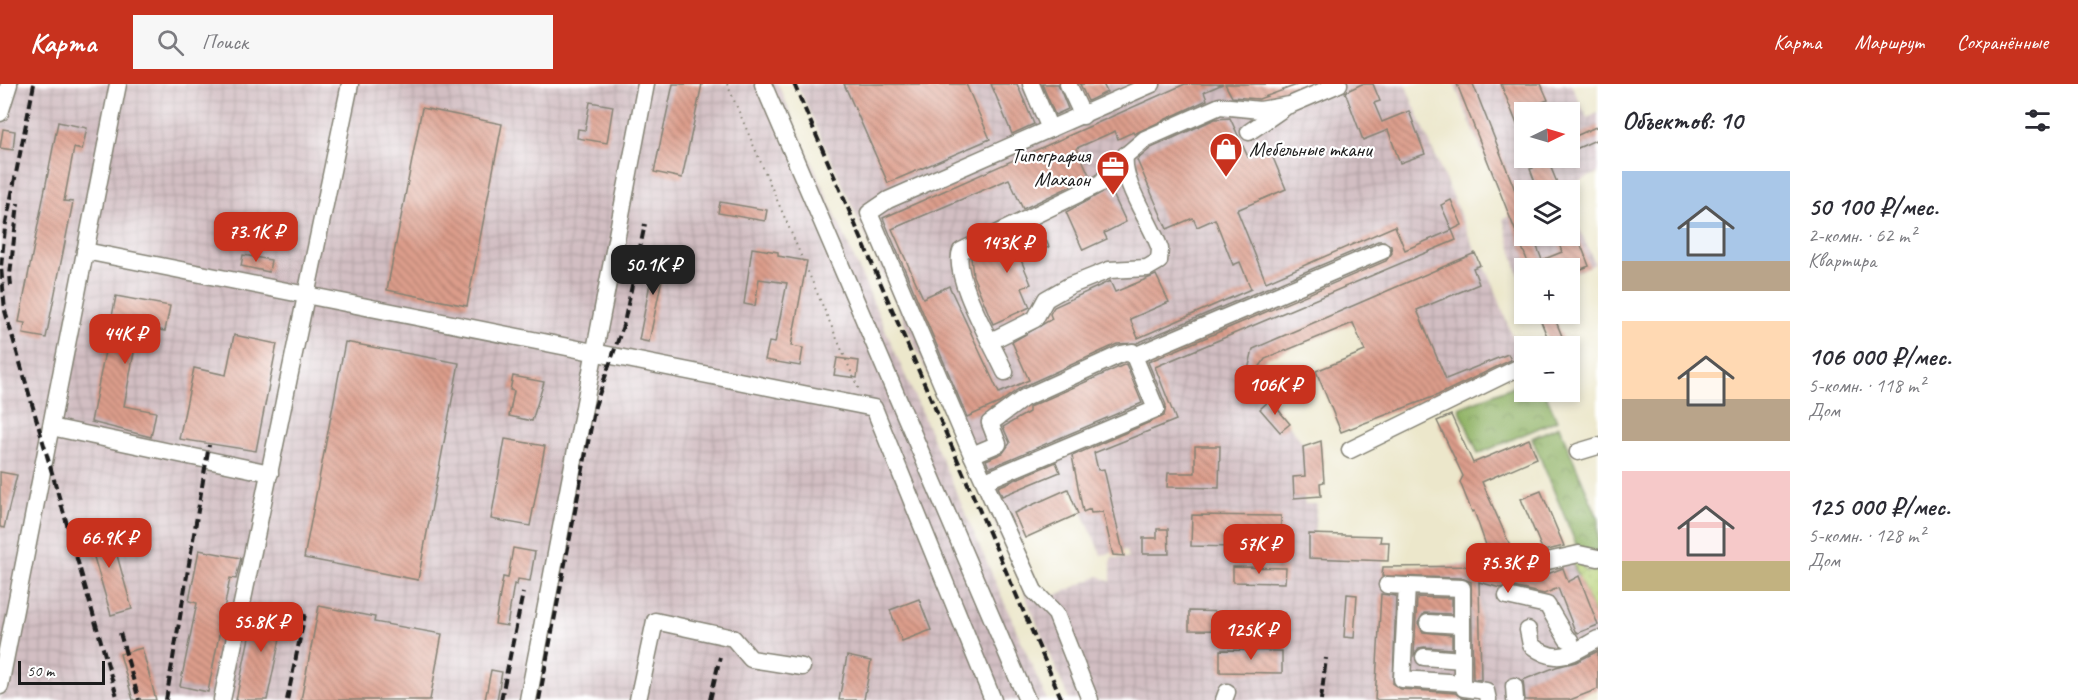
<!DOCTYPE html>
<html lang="ru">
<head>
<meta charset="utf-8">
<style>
  body { margin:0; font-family:Caveat,sans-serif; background:#f7f7f7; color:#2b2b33; height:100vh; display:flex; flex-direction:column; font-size:22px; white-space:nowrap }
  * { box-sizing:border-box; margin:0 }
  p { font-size:20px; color:#7c7c81 }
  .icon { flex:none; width:33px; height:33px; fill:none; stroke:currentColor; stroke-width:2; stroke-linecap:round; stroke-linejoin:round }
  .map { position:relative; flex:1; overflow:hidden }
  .details { display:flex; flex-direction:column; background:#fff; width:480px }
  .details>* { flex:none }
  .needle { width:39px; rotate:85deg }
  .fabs { position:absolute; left:1514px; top:18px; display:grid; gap:12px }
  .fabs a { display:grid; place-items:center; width:66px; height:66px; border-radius:0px; background:#fff; box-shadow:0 3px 9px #0003; font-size:30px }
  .scale { position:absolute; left:18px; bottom:15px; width:87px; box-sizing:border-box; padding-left:6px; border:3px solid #1c1c1c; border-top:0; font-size:16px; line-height:21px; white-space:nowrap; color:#1c1c1c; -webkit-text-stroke:4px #fff; paint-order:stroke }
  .price { position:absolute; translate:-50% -51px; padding:0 14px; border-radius:12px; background:#c8321e; color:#fff; font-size:20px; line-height:39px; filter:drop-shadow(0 2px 3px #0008) }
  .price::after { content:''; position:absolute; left:50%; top:36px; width:18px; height:14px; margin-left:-9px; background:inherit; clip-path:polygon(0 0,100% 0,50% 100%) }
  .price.current { background:#222; color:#fff }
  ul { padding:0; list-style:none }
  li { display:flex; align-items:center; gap:18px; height:150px; padding:0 24px }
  li span { display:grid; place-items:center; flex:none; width:168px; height:120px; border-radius:0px; color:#555 }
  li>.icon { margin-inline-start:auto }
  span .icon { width:72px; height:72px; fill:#fffc; stroke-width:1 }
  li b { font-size:26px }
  h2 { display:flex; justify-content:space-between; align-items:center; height:72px; padding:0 24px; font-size:26px }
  header { display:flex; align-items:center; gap:36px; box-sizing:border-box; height:84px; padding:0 30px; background:#c8321e; color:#fff }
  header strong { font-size:28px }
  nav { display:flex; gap:33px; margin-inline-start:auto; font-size:21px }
  .search { width:420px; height:54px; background:#f7f7f7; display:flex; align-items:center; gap:15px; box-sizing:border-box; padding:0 21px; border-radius:0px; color:#7c7c81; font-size:22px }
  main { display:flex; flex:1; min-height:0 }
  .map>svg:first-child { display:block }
  .industrial { fill:url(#industrial-grid); fill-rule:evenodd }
  .grass { fill:url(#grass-dots); stroke:#6a774a; stroke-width:1.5 }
  .forest { fill:url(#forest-crowns); stroke:#576842; stroke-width:1.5 }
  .building { fill:url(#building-back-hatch) }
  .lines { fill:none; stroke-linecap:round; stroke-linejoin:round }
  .minor-casing { stroke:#848274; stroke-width:19 }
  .path { stroke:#848274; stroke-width:2; stroke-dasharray:1.5 4.5; stroke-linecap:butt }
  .minor { stroke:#fff; stroke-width:16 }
  .rail { stroke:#1c1c1c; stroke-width:4; stroke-dasharray:9 4.5; stroke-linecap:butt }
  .labels { text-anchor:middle; stroke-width:4.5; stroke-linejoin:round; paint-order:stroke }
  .poi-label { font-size:21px; fill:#1c1c1c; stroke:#fff; text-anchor:start }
</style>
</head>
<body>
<header>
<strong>Карта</strong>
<div class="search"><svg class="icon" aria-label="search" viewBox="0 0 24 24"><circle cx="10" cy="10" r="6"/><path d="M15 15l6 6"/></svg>Поиск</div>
<nav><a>Карта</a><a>Маршрут</a><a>Сохранённые</a></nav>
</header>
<main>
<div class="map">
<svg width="1598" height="616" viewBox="0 0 1598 616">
  <defs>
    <pattern id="industrial-grid" width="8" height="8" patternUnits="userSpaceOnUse" patternTransform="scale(1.5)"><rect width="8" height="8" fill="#d2bec2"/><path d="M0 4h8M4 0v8" fill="none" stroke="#b4a3a6"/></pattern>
    <pattern id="grass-dots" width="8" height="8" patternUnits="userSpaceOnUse" patternTransform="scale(1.5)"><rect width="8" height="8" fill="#b8d278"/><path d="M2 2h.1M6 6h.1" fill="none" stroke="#9eb467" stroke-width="1.8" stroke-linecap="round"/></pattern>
    <pattern id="forest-crowns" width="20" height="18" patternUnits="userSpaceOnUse" patternTransform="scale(1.5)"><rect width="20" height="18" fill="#92b468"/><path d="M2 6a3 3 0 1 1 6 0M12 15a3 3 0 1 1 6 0" fill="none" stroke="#769255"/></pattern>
    <pattern id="building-back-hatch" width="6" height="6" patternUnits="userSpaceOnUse" patternTransform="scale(1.5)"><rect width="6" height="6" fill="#dc9d8b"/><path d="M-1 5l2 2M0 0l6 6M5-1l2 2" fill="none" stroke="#b27f71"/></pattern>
  </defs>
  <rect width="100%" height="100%" fill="#fff"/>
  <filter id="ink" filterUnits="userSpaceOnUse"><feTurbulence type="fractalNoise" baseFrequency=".0167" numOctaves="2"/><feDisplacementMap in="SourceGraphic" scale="12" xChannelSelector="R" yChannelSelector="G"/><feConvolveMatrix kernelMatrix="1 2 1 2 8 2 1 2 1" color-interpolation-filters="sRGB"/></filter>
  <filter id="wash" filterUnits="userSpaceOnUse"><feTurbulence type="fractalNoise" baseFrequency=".008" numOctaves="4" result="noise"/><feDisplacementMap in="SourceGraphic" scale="24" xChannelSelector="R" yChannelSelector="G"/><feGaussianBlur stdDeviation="1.35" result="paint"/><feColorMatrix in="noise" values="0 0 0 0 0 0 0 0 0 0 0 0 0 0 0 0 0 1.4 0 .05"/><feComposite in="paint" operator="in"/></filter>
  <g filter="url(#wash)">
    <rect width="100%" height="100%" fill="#ece7cb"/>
    <g class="industrial">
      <path d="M0 0H778L1047 616H0Z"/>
      <path d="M797 0H1405L1471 157 1493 199 1522 280 1439 313 1400 219 1265 275 1258 289 1264 293 1257 307 1266 319 1270 316 1305 362 1321 357 1324 398 1320 399 1321 412 1304 413 1305 420H1317L1314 450H1309V474L1383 477V483L1489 480 1533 493 1576 475 1598 532V589L1539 616H1069L994 437ZM1072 404 1101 471 1126 466 1129 474H1111V498L1099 492 1049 514 1041 508 1018 456 1025 453 1014 429Z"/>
      <path d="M1454 0H1571L1587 34 1598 29V89L1562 104 1563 106H1524V152H1569V121L1595 180 1569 191V184H1524V210L1503 135 1509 132ZM1524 28H1569V74H1524Z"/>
    </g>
    <path class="grass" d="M1576 475 1587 488 1596 484 1598 490V540L1572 477Z"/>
    <g class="forest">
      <path d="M1524 301V308H1541L1547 313 1557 336 1478 370 1459 324 1514 302Z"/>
      <path d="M1559 342 1598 434V471L1578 465 1532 354Z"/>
    </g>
    <g id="blocks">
      <g class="building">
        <path d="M673 0H702L682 94 654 88Z"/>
        <path d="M844 0H966L990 55 888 99Z"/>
        <path d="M991 0H1017L1034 40 1012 50Z"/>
        <path d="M1042 0H1058L1068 25 1055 31Z"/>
        <path d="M1080 0H1103L1107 8 1088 17Z"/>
        <path d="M1185 0H1223L1204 8 1207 16 1134 50 1133 48 1118 55 1115 47 1077 64 1090 93 1023 125 1009 95 892 145 923 214 949 202 999 309 1029 296 1012 258 1052 235 1050 230 1054 223 1110 197 1115 208 1156 191 1169 218 1130 235 1138 254 1251 205 1240 178 1233 181 1215 135 1197 143 1193 134 1167 145 1137 76 1151 64 1215 35 1230 34 1248 73 1269 64 1286 105 1237 126 1266 198 1395 142 1405 166 1452 146 1456 156 1155 283 1176 336 1094 369 1098 386 1104 385 1124 472 1113 471 1103 428 1091 429 1090 425 1083 428 1072 372 1164 332 1166 321 1148 278 1386 177 1392 169 1391 162 1384 157H1378L1137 259 1117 260 1020 304 999 319 967 333 883 134Z"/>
        <path d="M1225 0H1297V1L1259 15 1232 13Z"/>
        <path d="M1362 0H1373L1380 17 1374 19 1382 38 1409 27 1425 70 1400 79 1388 46 1363 56 1345 8Z"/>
        <path d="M1457 0H1473L1524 129V152H1533L1542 176 1562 168 1556 152H1569L1570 132 1589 182 1569 190V184H1522L1529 181Z"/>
        <path d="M1501 0H1541L1548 16 1526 24 1524 58Z"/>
        <path d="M590 18 613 22 607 59 577 54 578 45 585 46Z"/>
        <path d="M422 24 502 40 467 222 387 206Z"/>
        <path d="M58 38 87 44 82 66 74 64 64 117 73 118 46 254 23 250 25 239 19 238Z"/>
        <path d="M1598 42V55L1569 68V55Z"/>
        <path d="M3 45 15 47 13 66 0 64Z"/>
        <path d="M1529 74H1547L1560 106H1538L1530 85 1533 84Z"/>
        <path d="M1110 104 1126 138 1104 149 1107 155 1083 166 1066 128Z"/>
        <path d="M1451 116 1462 141 1452 146 1441 121Z"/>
        <path d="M720 118 767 126 765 137 718 129Z"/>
        <path d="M1039 141 1049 163 1021 176 1031 200 1022 204 1030 223 993 240 973 192 971 174Z"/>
        <path d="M752 164 778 168V172L807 177 791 262 803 264 800 282 765 276 769 258 775 259 787 199 759 195 755 222 744 220Z"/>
        <path d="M656 168 667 170 649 258 639 256Z"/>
        <path d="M1475 169 1480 181 1473 184 1479 200 1417 226 1446 295 1508 270 1511 276 1438 311 1341 348 1316 287 1365 267 1353 239 1265 275 1256 288 1264 293 1258 307 1247 301 1252 287 1248 286 1253 265Z"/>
        <path d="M243 171 271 176 269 188 241 182Z"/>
        <path d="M116 212 170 222 165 247 139 242 124 322 156 328 151 353 91 338Z"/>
        <path d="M1538 230H1553L1566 262H1551Z"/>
        <path d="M234 251 277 260 256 367 179 355 194 284 226 291Z"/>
        <path d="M345 258 459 279 418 496 304 474Z"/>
        <path d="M837 274 859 277 857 294 834 291Z"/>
        <path d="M1126 280 1142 319 989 384 986 376 1003 369 1010 359 1003 343 1029 328V323Z"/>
        <path d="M513 292 544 298 532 337 509 332 514 307 510 306Z"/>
        <path d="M1270 316 1290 340 1280 348 1260 325Z"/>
        <path d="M1451 331 1473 379 1529 355 1537 374 1482 398 1513 468 1493 481 1474 427 1472 428 1460 398 1463 392 1437 337Z"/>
        <path d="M505 355 545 362 530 442 491 435Z"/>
        <path d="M1321 357 1324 398 1320 399 1321 412 1294 414 1293 393 1305 392 1303 363Z"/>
        <path d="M1195 362H1220L1219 404 1167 403 1168 389H1195Z"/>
        <path d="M1056 378 1060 388 1002 412 998 403Z"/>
        <path d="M0 388 17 391 4 444 0 443Z"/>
        <path d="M1068 405 1078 430 1025 454 1014 429Z"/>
        <path d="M1541 407 1564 462 1543 467 1521 415Z"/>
        <path d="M1192 431 1281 432V464L1191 462Z"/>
        <path d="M108 439 132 525 111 531 86 446Z"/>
        <path d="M1157 445H1168L1169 470H1143V454H1157Z"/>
        <path d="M1309 450 1381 452 1380 458H1389L1388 477 1309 474Z"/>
        <path d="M513 464 535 468 530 497 518 495 517 501 514 500 507 542 495 540 503 493 508 494Z"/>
        <path d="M199 466 241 474 236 495 230 494 208 608 180 602 197 519 189 517Z"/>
        <path d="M1491 482 1532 496 1563 484 1568 498 1579 492 1598 541 1578 549 1575 547 1558 504 1544 510 1509 502 1500 504 1479 498 1481 596 1473 595 1471 498 1462 494 1382 492 1383 483Z"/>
        <path d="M1233 483 1286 484 1285 499 1233 498Z"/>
        <path d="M1347 510 1357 511 1354 554 1344 553Z"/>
        <path d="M1381 510 1396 512 1393 600 1401 605 1455 609 1462 614 1474 616H1375Z"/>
        <path d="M1417 513 1452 514V530L1424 529 1418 539 1423 548 1452 551V565L1424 563 1419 564 1414 571Z"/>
        <path d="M919 515 931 546 902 557 890 526Z"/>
        <path d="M256 520 286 526 267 616H236Z"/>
        <path d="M319 522 375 533 374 538 442 550 430 616H301Z"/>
        <path d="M1189 527 1284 529V547L1189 546Z"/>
        <path d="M142 564 156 616H133L120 570Z"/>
        <path d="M1220 566 1282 567V589L1220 588Z"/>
        <path d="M1598 567V605L1570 616H1525L1523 596 1556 583 1576 578Z"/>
        <path d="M847 572 871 577 864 616H839Z"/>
        <path d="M491 586 502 588 497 616H485Z"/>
      </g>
    </g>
  </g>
  <g filter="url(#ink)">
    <use href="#blocks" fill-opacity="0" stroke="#848274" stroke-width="1.5"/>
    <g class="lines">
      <g class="minor-casing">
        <g id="minor">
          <path d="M763 0 1027 616"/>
          <path d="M1031 0 1050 45"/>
          <path d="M1068 0 1083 32"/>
          <path d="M0 29 9 0"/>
          <path d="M1249 48 1284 24"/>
          <path d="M85 167 874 324 993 616"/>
          <path d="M991 257 1035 235 1046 215 1069 202 1109 186 1147 184 1159 177 1160 165C1151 138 1121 99 1125 71"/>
          <path d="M1005 288C994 263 951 191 961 167L1101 99 1119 77 1145 55 1220 22 1260 26 1290 21 1339 0"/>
          <path d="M51 343 270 389"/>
          <path d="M1350 366 1524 281"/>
          <path d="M1578 368 1598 362"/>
          <path d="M972 371 998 360 990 339 1024 314 1121 270 1132 268 1134 272 1382 167"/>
          <path d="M985 397 1156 325 1134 272"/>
          <path d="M1534 480 1579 470 1598 474"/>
          <path d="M1387 501 1407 502 1402 595 1462 599 1464 604 1486 607 1488 616"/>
          <path d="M1407 502 1462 504V599"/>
          <path d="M1507 512 1547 521 1567 555 1570 556"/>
          <path d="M1428 539 1461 541"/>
          <path d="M1528 546 1531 561C1559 583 1572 568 1598 555"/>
          <path d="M1424 573 1462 576"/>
          <path d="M0 602 118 0"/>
          <path d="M1514 602 1515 616"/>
          <path d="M222 616 350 0"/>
          <path d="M528 616 646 0"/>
          <path d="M638 616 655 537 733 554 751 575 802 583"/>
          <path d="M1090 616 1056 530 1034 507 972 371 869 129 888 116 1152 0"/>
          <path d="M1224 616 1227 608"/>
        </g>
      </g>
      <path class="path" d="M727 0 859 306"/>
      <use href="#minor" class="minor"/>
      <g class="rail">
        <path d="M34 0 5 144 1 183 5 227 118 616"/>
        <path d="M794 0 1062 616"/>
        <path d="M11 202 10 191 18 119"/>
        <path d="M120 549 139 616"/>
        <path d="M166 616 209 361"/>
        <path d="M287 616 305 530"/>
        <path d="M501 616 523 509"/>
        <path d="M539 616 595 322 624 239 645 140"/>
        <path d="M710 616 720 573"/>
        <path d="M1321 616 1326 574"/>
      </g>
    </g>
  </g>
  <defs>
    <g id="shop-pin" transform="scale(1.725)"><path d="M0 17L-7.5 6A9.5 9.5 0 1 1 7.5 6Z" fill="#c8321e" stroke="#fff"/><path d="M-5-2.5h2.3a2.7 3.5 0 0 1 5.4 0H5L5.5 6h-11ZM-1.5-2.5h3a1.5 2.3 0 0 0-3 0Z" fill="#fff"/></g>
    <g id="office-pin" transform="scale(1.725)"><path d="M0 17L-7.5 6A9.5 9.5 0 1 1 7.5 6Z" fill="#c8321e" stroke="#fff"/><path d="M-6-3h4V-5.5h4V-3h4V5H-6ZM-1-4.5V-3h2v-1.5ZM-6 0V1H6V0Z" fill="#fff"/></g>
  </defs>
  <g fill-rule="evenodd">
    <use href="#shop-pin" x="1226" y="65"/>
    <use href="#office-pin" x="1113" y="83"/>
  </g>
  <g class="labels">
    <g class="poi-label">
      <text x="1249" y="72">Мебельные ткани</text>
      <text x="1090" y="78" text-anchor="end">Типография<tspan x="1090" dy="24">Махаон</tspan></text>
    </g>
  </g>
</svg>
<div class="fabs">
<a><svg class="needle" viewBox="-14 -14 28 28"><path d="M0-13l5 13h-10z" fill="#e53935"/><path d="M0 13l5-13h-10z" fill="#7c7c81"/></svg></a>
<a><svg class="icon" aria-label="layers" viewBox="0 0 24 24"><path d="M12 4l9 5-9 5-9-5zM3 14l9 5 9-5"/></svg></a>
<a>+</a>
<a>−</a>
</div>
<div class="scale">50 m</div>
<b class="price" style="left:256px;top:179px">73.1K ₽</b>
<b class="price" style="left:1007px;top:190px">143K ₽</b>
<b class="price current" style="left:653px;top:212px">50.1K ₽</b>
<b class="price" style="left:125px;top:281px">44K ₽</b>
<b class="price" style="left:1275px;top:332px">106K ₽</b>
<b class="price" style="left:109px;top:485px">66.9K ₽</b>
<b class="price" style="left:1259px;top:491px">57K ₽</b>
<b class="price" style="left:1508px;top:510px">75.3K ₽</b>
<b class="price" style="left:261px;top:569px">55.8K ₽</b>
<b class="price" style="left:1251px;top:577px">125K ₽</b>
</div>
<section class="details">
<h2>Объектов: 10<svg class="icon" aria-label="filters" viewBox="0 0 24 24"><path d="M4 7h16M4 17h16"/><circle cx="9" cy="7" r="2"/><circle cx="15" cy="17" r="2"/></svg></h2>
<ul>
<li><span style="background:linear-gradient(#a9c7e8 75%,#b9a48a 0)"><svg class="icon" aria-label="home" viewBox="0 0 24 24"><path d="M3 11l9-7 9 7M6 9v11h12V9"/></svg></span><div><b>50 100 ₽/мес.</b><p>2-комн. · 62 m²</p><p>Квартира</p></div></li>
<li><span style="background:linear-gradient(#ffd9b3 65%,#b9a48a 0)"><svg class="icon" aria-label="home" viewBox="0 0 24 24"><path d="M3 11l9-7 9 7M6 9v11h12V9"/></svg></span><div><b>106 000 ₽/мес.</b><p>5-комн. · 118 m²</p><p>Дом</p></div></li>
<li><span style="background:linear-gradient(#f6c9c9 75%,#c2b280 0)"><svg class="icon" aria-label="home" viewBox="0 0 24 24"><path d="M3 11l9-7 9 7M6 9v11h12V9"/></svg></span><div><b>125 000 ₽/мес.</b><p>5-комн. · 128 m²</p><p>Дом</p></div></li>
</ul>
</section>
</main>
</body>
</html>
